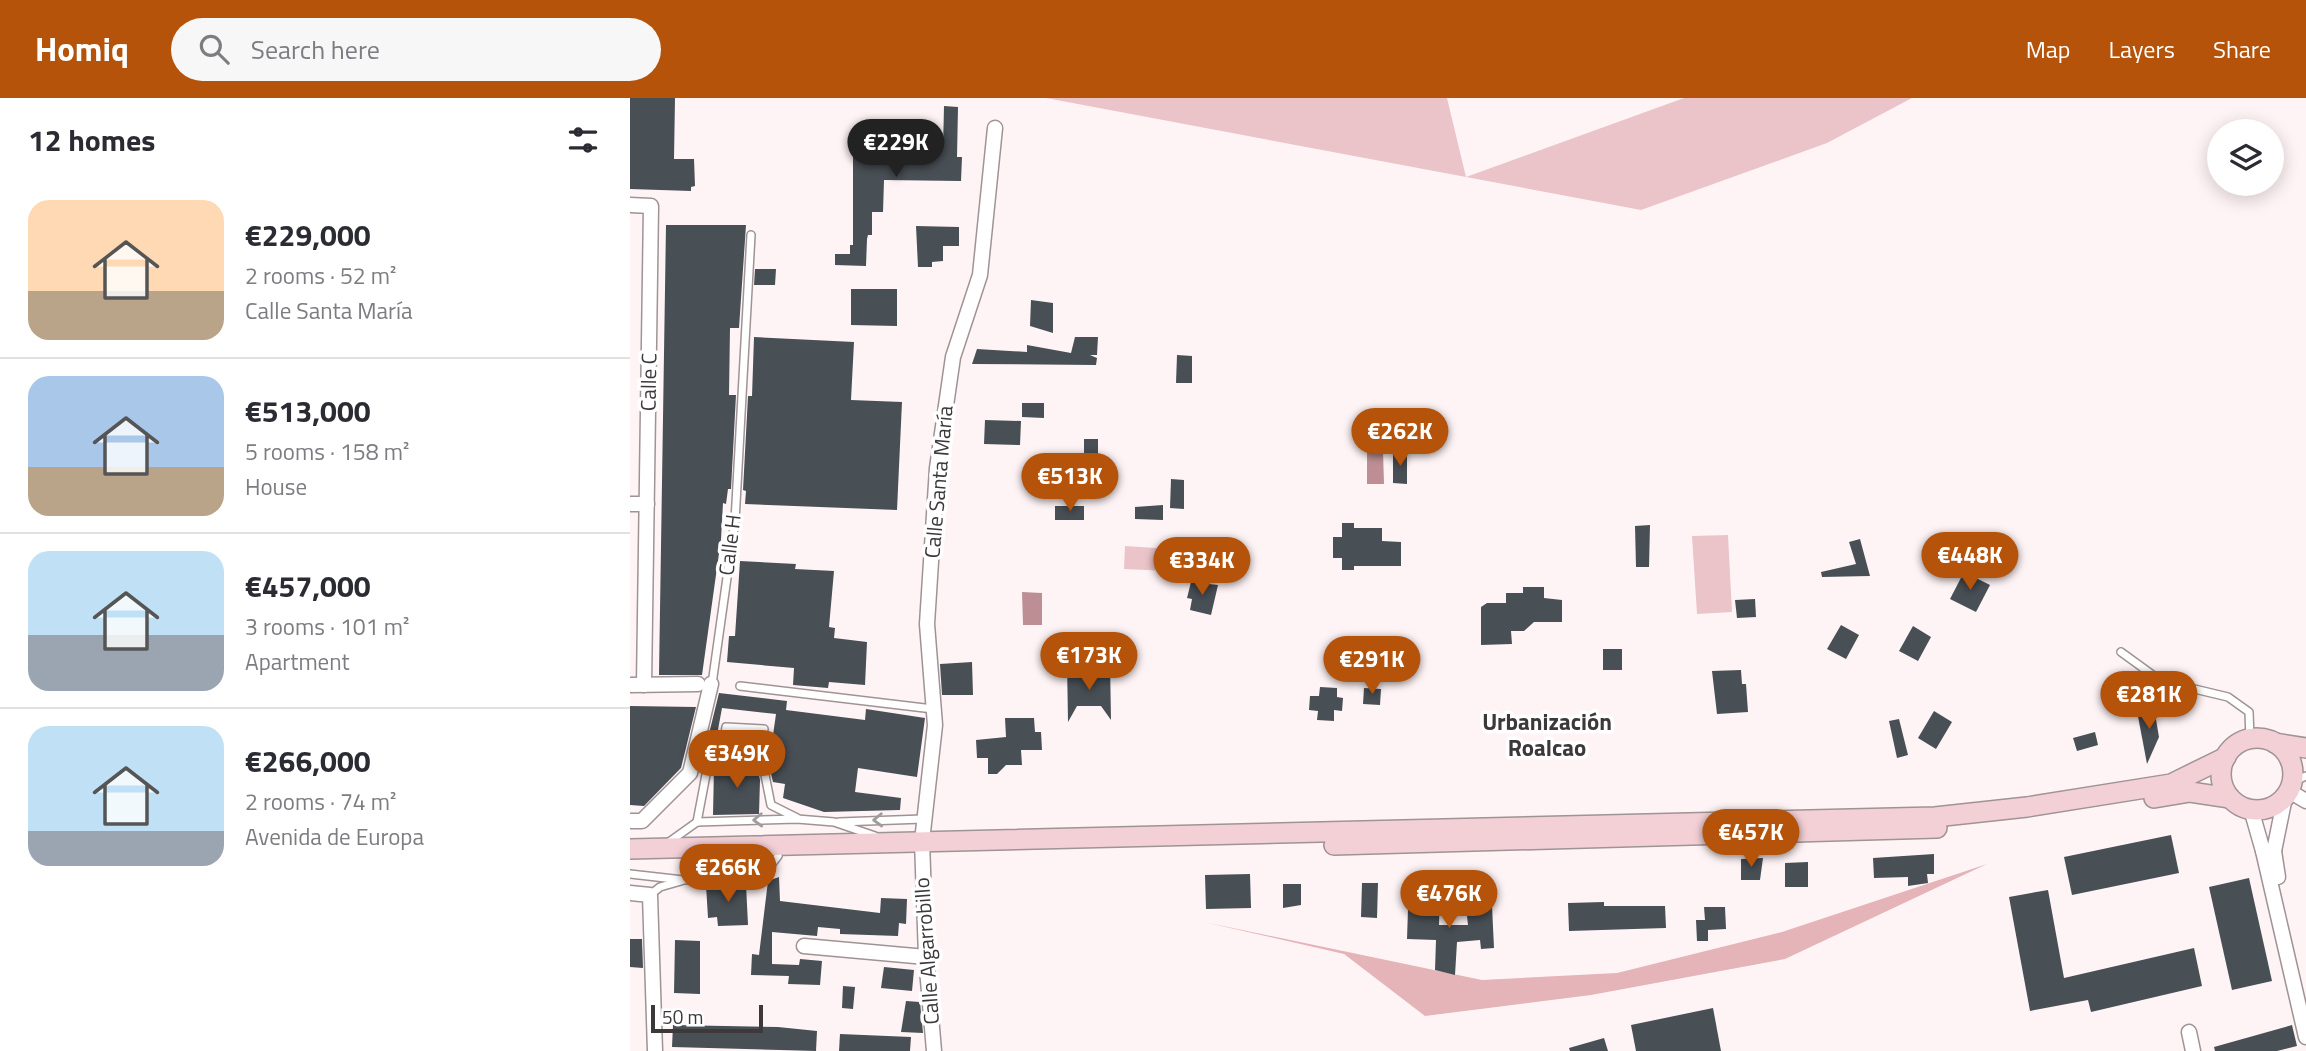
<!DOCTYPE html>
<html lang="en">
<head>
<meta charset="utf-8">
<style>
  body { margin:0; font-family:"Titillium Web",sans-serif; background:#f7f7f7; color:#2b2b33; height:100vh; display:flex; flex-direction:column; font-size:26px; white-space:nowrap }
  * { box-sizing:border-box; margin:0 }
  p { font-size:23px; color:#7c7c81 }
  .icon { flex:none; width:38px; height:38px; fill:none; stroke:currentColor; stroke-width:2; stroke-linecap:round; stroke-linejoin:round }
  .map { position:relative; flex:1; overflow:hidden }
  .sheet { display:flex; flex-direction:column; background:#fff; width:630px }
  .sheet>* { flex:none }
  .tools { position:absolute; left:1577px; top:21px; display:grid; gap:14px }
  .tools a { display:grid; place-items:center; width:77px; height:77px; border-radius:50%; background:#fff; box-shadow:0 4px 18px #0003; font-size:35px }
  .scale { position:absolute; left:21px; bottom:18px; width:112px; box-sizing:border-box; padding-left:7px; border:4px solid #3d3839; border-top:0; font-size:19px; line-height:24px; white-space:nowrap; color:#3d3839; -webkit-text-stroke:5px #fff; paint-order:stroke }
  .price { position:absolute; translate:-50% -60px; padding:0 16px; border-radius:24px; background:#b45309; color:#fff; font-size:23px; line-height:46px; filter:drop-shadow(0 2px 4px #0008) }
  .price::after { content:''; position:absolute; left:50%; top:42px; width:21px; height:16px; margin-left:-10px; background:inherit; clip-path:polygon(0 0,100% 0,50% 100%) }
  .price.on { background:#222; color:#fff }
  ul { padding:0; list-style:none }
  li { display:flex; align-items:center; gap:21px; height:175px; padding:0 28px }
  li+li { border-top:2px solid #e1e1e2 }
  li span { display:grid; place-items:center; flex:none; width:196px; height:140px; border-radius:21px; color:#555 }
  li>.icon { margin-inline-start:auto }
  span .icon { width:84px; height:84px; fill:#fffc; stroke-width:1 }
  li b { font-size:30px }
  h2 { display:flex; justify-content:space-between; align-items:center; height:84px; padding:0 28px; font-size:30px }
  header { display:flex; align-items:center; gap:42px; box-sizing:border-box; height:98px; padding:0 35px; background:#b45309; color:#fff }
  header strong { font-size:33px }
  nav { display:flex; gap:38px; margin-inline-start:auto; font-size:24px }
  .search { width:490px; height:63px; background:#f7f7f7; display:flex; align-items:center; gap:18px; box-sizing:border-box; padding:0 24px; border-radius:38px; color:#7c7c81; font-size:26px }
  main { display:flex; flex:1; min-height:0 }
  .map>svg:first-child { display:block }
  .green { fill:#eac4c8 }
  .forest { fill:#e4b4b9 }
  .water { fill:#bd8f94 }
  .building { fill:#484f55 }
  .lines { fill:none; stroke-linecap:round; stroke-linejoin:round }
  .service-casing { stroke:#9f9395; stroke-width:10 }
  .minor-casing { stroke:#9f9395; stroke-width:17 }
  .secondary-casing { stroke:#9f9395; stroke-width:22 }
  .service { stroke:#fff; stroke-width:7 }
  .minor { stroke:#fff; stroke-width:14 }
  .secondary { stroke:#f3d0d6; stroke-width:19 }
  .oneway { stroke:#9e9c9c }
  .labels { text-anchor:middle; stroke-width:7; stroke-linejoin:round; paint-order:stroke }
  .street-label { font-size:21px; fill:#3d3839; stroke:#fff }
  .neighbourhood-label { font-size:23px; font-weight:bold; fill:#3d3839; stroke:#fff }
</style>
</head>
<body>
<header>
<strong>Homiq</strong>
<div class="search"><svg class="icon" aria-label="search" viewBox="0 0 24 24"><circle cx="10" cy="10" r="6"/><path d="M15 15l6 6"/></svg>Search here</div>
<nav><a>Map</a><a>Layers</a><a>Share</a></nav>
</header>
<main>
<section class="sheet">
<h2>12 homes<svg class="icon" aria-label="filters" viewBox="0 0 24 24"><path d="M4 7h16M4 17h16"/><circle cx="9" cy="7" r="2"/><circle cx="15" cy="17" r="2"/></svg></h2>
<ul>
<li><span style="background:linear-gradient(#ffd9b3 65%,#b9a48a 0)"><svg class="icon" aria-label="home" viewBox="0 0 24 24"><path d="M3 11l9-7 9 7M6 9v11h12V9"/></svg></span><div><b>€229,000</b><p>2 rooms · 52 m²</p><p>Calle Santa María</p></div></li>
<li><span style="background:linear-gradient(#a9c7e8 65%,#b9a48a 0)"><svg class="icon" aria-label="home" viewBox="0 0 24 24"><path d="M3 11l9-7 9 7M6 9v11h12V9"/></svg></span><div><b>€513,000</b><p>5 rooms · 158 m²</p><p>House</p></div></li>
<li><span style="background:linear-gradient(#bfe0f5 60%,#9aa5b1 0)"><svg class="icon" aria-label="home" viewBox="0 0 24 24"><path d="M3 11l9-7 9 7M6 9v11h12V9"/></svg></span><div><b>€457,000</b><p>3 rooms · 101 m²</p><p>Apartment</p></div></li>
<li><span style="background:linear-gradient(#bfe0f5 75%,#9aa5b1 0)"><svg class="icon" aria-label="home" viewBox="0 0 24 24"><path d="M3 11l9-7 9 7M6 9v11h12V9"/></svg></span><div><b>€266,000</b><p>2 rooms · 74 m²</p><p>Avenida de Europa</p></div></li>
</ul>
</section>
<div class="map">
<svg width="1676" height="953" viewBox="0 0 1676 953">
  <rect width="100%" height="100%" fill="#fff4f5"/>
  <g class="green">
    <path d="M416 0H817L836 79 1054 0H1282L1197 45 1011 112Z"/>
    <path d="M1098 437 1102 514 1067 516 1062 438Z"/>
    <path d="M495 448 540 451 539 473 494 471Z"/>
  </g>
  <path class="forest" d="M1357 766 1155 861 961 897 795 918 714 856 574 824 852 882 987 875 1152 834Z"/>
  <g class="water">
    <path d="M737 354H753L754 386H737Z"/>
    <path d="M392 494 412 495V527H393Z"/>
  </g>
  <g class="building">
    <path d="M0 0H45L44 61H64L65 88 61 89V93L0 91Z"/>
    <path d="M314 8 328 9 327 59H332L331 83 254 82 253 114H242V137H238L237 141 236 168 205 167V156H220V147H223V46L267 51V42H281V50L313 51Z"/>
    <path d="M36 127H116L109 230H100L99 297H106L101 391H98L96 406 93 405 91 441 72 577H29Z"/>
    <path d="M286 128 329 129V148H313V163L302 164V169H288Z"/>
    <path d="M125 171H146L145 187H124Z"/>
    <path d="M221 191H267V228L221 227Z"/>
    <path d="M401 202 423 205V235L400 228Z"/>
    <path d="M124 239 224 244 221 302 272 304 267 412 115 406 116 393 113 392 118 298H122Z"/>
    <path d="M445 239H468L467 257H460L467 260 466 267 342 266 347 251 397 254V247L441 255Z"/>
    <path d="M547 257 562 258V285H546Z"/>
    <path d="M392 305H414V320L392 319Z"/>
    <path d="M355 322 391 323 390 347 354 346Z"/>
    <rect x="454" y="341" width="14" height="47"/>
    <path d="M763 354H777V386L763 385Z"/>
    <path d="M541 381 554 382V411L540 410Z"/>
    <path d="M533 407V422L505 421V409Z"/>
    <rect x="425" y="408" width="29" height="14"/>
    <path d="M712 425H724V430H752V443L771 444V468H724V472H712V460H703V439H712Z"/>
    <path d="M1020 427 1019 469H1006L1005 428Z"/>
    <path d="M1230 441 1240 478 1192 479 1191 474 1226 466 1219 444Z"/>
    <path d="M110 463 166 466 165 471 204 473 199 529 205 530 204 540 237 544 235 587 199 584 198 590 163 587 164 570 97 564 99 538H105Z"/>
    <path d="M1334 474 1360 487 1346 514 1320 501Z"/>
    <path d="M561 484 588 487 581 517 560 512 562 501 557 500Z"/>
    <path d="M893 489H914V500L932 502V524H904L894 533H881L882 546 851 547V509L857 505H876V495H893Z"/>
    <path d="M1125 501 1126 519 1107 520 1105 502Z"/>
    <path d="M1211 527 1229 537 1216 561 1197 551Z"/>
    <path d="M1283 528 1301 539 1288 563 1269 553Z"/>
    <rect x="973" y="551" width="19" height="21"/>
    <path d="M342 564 343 597H312L310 566Z"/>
    <path d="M437 564 446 579H471L480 564 481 622 471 608H447L438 624Z"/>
    <path d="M1111 572 1112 586H1116L1118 614 1087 616 1082 573Z"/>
    <path d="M690 589 707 590V599L713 600 712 613 704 612V623L687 622 688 613 679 612 680 598H689Z"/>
    <path d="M734 590 751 591 750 607 733 606Z"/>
    <path d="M89 595 157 603 156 612 235 622 236 611 295 620 287 679 228 670 225 694 271 700 270 712 194 714 153 700 155 686 143 684 138 663 152 662 140 658 146 616 92 610 85 648H76Z"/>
    <path d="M0 608 66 609 51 670 14 708 0 707Z"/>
    <path d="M1524 610 1529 639 1517 666 1507 613Z"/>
    <path d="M1304 613 1322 624 1306 651 1288 640Z"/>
    <path d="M375 620H404L405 634H411L412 652H391L392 667H376L367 676H358V660H347L346 642 376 639Z"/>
    <path d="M1269 621 1278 657 1267 660 1259 623Z"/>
    <path d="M1465 634 1468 647 1447 653 1443 640Z"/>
    <path d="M126 664 130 682 129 716 83 717 84 669Z"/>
    <path d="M1541 737 1549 775 1442 797 1434 759Z"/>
    <path d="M1304 756V776H1297L1298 785 1278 788V779L1244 780 1243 760Z"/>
    <path d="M1133 760 1130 782H1111V761Z"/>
    <path d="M1178 764V789H1155V765Z"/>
    <path d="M620 776 621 810 576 811 575 777Z"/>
    <path d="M149 779 150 803 250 815 251 800 277 801 276 826 269 825 268 838 210 836V831L188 829 187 838 142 834V866L169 867 170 861 192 863 190 887 158 886 159 878 121 877 122 856 129 857 138 783Z"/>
    <path d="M1619 780 1642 883 1602 892 1579 789Z"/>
    <path d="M732 785H748L747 820 731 819Z"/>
    <path d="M116 786 118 827 88 828 87 819 78 820 76 787Z"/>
    <path d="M653 786H671V807L653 810Z"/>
    <path d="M797 791H810L809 827H838L836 809 862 808 864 850 851 851 850 842 827 844 825 877 805 872 806 842 777 841 778 811H792V803H797Z"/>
    <path d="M1418 792 1434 880 1564 850 1572 888 1461 914 1458 902 1400 913 1379 799Z"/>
    <path d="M974 804V808H1035L1036 830 939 833 938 805Z"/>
    <path d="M1074 809H1095L1096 831 1078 832V843H1067L1066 822H1075Z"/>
    <path d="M0 841H12L13 870 0 869Z"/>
    <path d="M45 842 70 843V896L44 895Z"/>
    <path d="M254 869 284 872 282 893 251 890Z"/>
    <path d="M213 888 225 889 223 911 212 910Z"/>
    <path d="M276 903 290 904 293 935 271 934Z"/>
    <path d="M1083 910 1091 953H1006L1001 927Z"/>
    <path d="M43 927 148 929 187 933 186 953 42 949Z"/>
    <path d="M1662 927 1667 948 1647 953H1585L1584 949Z"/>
    <path d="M210 936 281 939 280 953H209Z"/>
    <path d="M974 940 978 953H940L939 950Z"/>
  </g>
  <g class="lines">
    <g class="service-casing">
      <g id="service">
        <path d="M1491 554 1531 583 1598 599 1619 614 1620 641"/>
        <path d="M82 586 105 423 121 137"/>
        <path d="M110 588 303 611"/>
        <path d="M93 650 131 652"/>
        <path d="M1662 684 1676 678"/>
        <path d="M67 724 79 661 93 650 96 629 134 631 131 657 141 707 167 720"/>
        <path d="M209 724 293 721"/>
        <path d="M39 744 67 724 167 721 204 724 245 738"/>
        <path d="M0 776 53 782 132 779 148 758"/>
        <path d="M20 797 30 789 51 783"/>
      </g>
    </g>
    <g class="minor-casing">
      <g id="minor">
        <path d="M0 107 21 108 14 587"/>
        <path d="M0 406H17"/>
        <path d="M0 587 68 586"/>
        <path d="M1659 693 1676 703"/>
        <path d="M1621 711 1633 753 1639 757 1644 753 1655 699"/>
        <path d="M0 723H12L60 675 81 586"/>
        <path d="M1633 753 1676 939"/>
        <path d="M1644 753 1648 779"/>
        <path d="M0 795 20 797 25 953"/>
        <path d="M174 848 296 859"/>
        <path d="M1559 934 1563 953"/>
        <path d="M304 953 296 859 292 743 305 627 297 526 307 370 323 259 350 177 365 30"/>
      </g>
    </g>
    <g class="secondary-casing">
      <g id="secondary">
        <circle cx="1627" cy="676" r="36"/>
        <path d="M1645 645 1676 650"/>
        <path d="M1524 700 1560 694 1600 700"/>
        <path d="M704 747 1307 730"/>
        <path d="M0 751 1305 719 1397 709 1541 686 1596 659"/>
      </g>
    </g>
    <use href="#service" class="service"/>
    <use href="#minor" class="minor"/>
    <use href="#secondary" class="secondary"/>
  </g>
  <defs><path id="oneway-chevron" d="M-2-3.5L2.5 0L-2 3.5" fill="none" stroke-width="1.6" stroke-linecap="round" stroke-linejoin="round" transform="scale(1.75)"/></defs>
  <g class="oneway">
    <use href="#oneway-chevron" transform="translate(128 722) rotate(178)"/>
    <use href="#oneway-chevron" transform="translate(248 722) rotate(178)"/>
  </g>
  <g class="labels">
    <g class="street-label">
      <text transform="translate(19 284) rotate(-89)" y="7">Calle C</text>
      <text transform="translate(309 384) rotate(-85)" y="7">Calle Santa María</text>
      <text transform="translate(100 447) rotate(-83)" y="7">Calle H</text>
      <text transform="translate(297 853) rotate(-94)" y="7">Calle Algarrobillo</text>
    </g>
    <g class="neighbourhood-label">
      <text x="917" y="632">Urbanización<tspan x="917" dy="26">Roalcao</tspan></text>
    </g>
  </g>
</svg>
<div class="tools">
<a><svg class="icon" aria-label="layers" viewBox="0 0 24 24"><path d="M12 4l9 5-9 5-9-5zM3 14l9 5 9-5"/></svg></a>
</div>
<div class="scale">50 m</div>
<b class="price on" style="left:266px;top:81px">€229K</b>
<b class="price" style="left:770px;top:370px">€262K</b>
<b class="price" style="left:440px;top:415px">€513K</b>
<b class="price" style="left:1340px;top:494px">€448K</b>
<b class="price" style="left:572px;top:499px">€334K</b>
<b class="price" style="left:459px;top:594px">€173K</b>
<b class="price" style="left:742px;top:598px">€291K</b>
<b class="price" style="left:1519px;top:633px">€281K</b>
<b class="price" style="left:107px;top:692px">€349K</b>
<b class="price" style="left:1121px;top:771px">€457K</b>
<b class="price" style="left:98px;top:806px">€266K</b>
<b class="price" style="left:819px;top:832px">€476K</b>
</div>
</main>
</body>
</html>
